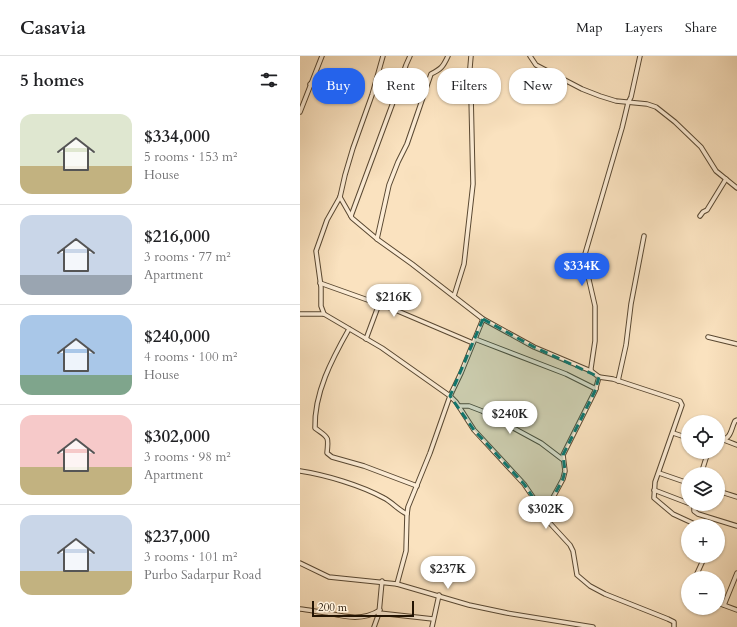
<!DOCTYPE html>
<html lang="en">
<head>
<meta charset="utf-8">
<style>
  body { margin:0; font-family:Cardo,serif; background:#f2f2f2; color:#202124; height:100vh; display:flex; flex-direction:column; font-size:15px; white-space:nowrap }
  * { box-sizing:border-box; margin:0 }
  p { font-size:13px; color:#757577 }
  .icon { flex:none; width:22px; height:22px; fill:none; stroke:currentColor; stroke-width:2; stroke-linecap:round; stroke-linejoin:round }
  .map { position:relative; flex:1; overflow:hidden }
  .sheet { display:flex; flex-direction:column; background:#fff; width:300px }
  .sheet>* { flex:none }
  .guide { position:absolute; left:12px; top:12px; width:365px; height:36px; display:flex; gap:8px }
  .tools { position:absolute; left:381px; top:359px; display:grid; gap:8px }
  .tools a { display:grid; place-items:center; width:44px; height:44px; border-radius:50%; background:#fff; box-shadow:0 1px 3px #0004; font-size:20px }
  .scale { position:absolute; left:12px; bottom:10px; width:102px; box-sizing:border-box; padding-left:4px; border:2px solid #231403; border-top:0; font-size:11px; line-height:14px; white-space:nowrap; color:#231403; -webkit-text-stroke:3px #fcecd5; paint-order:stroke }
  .price { position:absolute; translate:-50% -34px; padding:0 9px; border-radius:14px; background:#fff; color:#222; font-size:13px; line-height:26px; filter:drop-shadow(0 1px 2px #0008) }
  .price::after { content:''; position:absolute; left:50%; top:24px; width:12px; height:9px; margin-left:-6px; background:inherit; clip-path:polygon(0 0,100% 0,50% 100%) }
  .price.active { background:#2563eb; color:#fff }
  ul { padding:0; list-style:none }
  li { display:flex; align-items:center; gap:12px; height:100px; padding:0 20px }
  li+li { border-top:1px solid #e0e0e0 }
  li span { display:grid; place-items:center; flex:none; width:112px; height:80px; border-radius:12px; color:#555 }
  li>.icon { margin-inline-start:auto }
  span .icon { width:48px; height:48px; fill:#fffc; stroke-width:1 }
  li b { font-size:17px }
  h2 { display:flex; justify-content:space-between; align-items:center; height:48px; padding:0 20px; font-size:17px }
  .tag { padding:0 14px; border-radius:16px; background:#fff; box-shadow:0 1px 3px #0004; font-size:14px; line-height:36px }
  .tag.active { background:#2563eb; color:#fff }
  header { display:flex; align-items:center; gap:24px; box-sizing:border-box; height:56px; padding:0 20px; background:#fff; border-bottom:1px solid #e0e0e0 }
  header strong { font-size:19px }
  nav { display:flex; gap:22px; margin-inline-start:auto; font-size:14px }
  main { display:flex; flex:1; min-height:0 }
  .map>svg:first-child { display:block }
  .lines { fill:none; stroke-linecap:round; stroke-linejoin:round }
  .minor-casing { stroke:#594832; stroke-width:5.5 }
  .minor { stroke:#fcecd5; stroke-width:3.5 }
  .marked { fill:#0f766e; fill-opacity:0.2; stroke:#0f766e; stroke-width:3; stroke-dasharray:8 5; stroke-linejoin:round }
</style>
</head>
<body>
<header>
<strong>Casavia</strong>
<nav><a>Map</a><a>Layers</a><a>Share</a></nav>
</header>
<main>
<section class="sheet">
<h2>5 homes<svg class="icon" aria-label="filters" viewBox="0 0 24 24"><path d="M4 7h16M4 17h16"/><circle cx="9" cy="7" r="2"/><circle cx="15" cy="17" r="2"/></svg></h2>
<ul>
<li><span style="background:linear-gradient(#dfe7d0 65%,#c2b280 0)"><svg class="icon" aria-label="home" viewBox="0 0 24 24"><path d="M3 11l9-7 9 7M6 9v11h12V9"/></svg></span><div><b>$334,000</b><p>5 rooms · 153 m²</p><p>House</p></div></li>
<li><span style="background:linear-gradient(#c9d6e8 75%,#9aa5b1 0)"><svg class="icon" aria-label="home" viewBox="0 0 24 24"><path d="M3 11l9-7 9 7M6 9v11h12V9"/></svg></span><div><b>$216,000</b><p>3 rooms · 77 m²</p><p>Apartment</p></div></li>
<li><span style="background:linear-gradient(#a9c7e8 75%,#7fa58c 0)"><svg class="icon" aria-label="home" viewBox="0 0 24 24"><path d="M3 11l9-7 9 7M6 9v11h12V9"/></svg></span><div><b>$240,000</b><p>4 rooms · 100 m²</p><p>House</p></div></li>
<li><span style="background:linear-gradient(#f6c9c9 65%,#c2b280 0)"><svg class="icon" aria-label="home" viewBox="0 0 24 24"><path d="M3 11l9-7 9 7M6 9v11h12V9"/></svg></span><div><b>$302,000</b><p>3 rooms · 98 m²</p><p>Apartment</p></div></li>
<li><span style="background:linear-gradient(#c9d6e8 70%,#c2b280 0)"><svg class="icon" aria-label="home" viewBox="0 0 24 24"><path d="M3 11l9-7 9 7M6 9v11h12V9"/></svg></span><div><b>$237,000</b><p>3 rooms · 101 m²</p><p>Purbo Sadarpur Road</p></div></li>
</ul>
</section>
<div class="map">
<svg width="437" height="571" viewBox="0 0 437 571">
  <rect width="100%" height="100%" fill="#fae2bf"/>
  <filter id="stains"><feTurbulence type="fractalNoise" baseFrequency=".005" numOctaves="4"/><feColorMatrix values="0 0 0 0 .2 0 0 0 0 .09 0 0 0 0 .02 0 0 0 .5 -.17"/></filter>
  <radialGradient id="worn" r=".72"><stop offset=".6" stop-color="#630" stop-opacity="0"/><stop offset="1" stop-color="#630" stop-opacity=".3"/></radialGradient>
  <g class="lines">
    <g class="minor-casing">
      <g id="minor">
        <path d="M230 0 236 9 282 33 300 40 316 45 347 48 356 51 375 66 401 91 416 115 437 132"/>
        <path d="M10 28 44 41"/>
        <path d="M0 56 22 0"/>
        <path d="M40 141 52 162 77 183 112 208 183 263 234 291 291 315"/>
        <path d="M51 160 95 41 106 9 110 0"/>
        <path d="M400 160 403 156 407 154 426 123"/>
        <path d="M77 183 89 129 98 106 107 88 131 18C141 13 143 11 148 0"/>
        <path d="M20 227 93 253 173 287"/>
        <path d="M154 240 164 208 173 128 171 39 169 23 171 0"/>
        <path d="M0 258H24L82 292 150 340 130 397 108 451 107 458 106 495 97 528"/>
        <path d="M24 258 21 250V231L16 195 27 164 40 141 45 119 53 92 72 39 83 0"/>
        <path d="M183 263 161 317 150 340 156 346 174 374 224 428 239 450 247 464 270 489 273 495 277 519 290 530 305 538 368 563 374 566V571"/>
        <path d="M49 273C32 303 14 337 15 372 28 382 29 379 27 397L32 401 64 410 117 430"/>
        <path d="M408 281 437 288"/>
        <path d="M66 283 79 248"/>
        <path d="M175 283 266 318 296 333"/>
        <path d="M299 321 313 323 380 345 382 349 355 426 354 442 373 458 399 470"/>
        <path d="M318 325 326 289 331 248 344 180"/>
        <path d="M159 350H169L182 355 241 387 262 403"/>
        <path d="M373 377 388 382"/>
        <path d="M424 384 437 389"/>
        <path d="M418 385C432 383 430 375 435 365L437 364"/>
        <path d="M0 415C26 419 60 429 84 442 92 446 98 454 107 458"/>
        <path d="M359 417 388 427"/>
        <path d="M401 418 408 396"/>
        <path d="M354 434 388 447"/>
        <path d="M418 435 437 441"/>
        <path d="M391 448 394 449V455L398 458 437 470"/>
        <path d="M244 458 263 423 265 415 263 399 295 335 299 321 291 315V312L295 285V250L286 211 285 198 322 72 328 47 331 41 340 0"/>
        <path d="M0 507 29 521 97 528 169 549 207 557 293 571"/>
        <path d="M395 522 405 500"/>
        <path d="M418 547 437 554"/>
        <path d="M424 549 437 517"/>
        <path d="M0 553C9 554 19 556 28 557 46 561 63 565 80 554"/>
        <path d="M79 557 133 563"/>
        <path d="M74 571 79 557 82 525"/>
        <path d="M132 571 139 539"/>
      </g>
    </g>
    <use href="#minor" class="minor"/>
  </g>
  <path class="marked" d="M183 263 234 291 299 321 295 335 263 399 265 415 263 423 244 458 224 428 174 374 150 340Z"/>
  <rect width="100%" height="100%" filter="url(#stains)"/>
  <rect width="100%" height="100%" fill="url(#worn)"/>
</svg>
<div class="tools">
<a><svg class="icon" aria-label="locate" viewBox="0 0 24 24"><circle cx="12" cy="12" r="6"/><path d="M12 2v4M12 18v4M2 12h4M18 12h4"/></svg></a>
<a><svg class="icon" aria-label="layers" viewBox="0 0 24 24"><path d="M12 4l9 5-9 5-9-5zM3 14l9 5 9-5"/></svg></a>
<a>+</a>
<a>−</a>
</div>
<div class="scale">200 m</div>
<b class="price active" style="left:282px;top:231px">$334K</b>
<b class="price" style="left:94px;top:262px">$216K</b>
<b class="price" style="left:210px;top:379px">$240K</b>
<b class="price" style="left:246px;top:474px">$302K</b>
<b class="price" style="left:148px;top:534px">$237K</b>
<div class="guide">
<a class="tag active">Buy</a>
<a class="tag">Rent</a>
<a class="tag">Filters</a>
<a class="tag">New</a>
</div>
</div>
</main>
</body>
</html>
